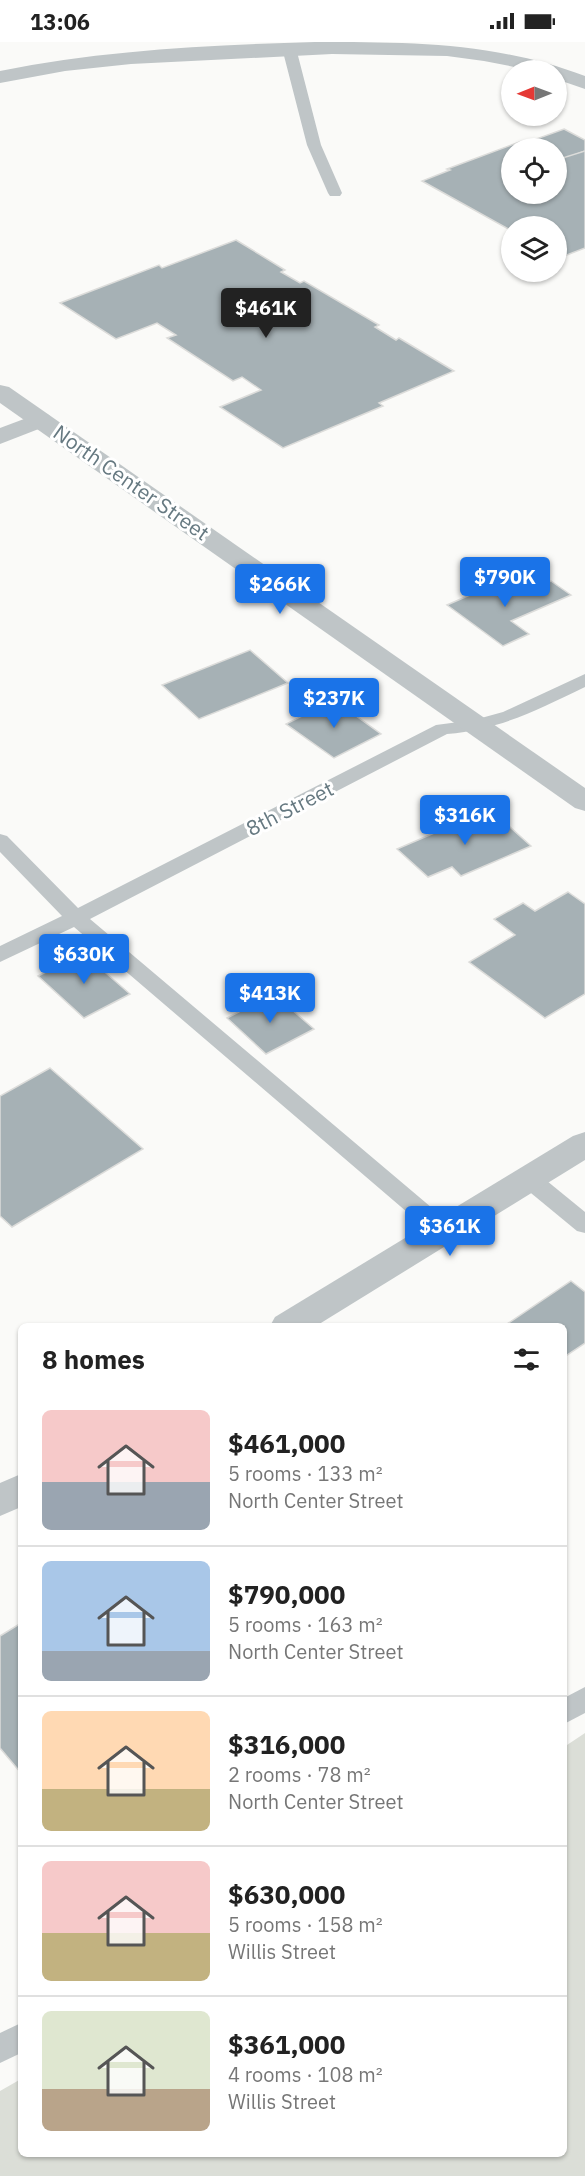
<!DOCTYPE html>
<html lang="en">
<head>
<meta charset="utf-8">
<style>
  body { margin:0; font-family:"IBM Plex Sans",sans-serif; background:#f6f6f6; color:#222; height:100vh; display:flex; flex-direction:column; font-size:22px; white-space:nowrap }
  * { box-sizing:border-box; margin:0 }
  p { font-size:20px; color:#767676 }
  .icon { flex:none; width:33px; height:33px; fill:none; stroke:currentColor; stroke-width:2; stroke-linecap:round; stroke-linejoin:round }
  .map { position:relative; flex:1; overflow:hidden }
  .panel { position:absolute; left:18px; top:1281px; width:549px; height:834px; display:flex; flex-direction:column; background:#fff; border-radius:9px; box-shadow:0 2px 4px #0004 }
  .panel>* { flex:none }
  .needle { width:39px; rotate:269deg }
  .fabs { position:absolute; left:501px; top:18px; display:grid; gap:12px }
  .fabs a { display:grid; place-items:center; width:66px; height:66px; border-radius:50%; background:#fff; box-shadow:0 2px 4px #0004; font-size:30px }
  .price { position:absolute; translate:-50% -51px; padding:0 14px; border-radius:6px; background:#1a73e8; color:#fff; font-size:20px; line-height:39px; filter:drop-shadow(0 2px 3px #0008) }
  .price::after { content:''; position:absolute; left:50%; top:36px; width:18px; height:14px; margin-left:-9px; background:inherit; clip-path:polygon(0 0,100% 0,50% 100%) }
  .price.active { background:#222; color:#fff }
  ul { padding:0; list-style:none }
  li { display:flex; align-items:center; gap:18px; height:150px; padding:0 24px }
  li+li { border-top:2px solid #e0e0e0 }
  li span { display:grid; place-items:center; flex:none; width:168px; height:120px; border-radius:9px; color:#555 }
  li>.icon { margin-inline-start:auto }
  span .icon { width:72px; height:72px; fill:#fffc; stroke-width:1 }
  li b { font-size:26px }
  h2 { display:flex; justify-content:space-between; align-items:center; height:72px; padding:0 24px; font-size:26px }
  .status { display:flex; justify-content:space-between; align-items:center; height:42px; padding:0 30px; background:#fff; direction:ltr }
  .status svg { height:16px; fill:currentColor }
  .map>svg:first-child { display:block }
  .green { fill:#dbded7 }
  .building { fill:#a6b1b5; stroke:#dcdcda; stroke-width:1.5 }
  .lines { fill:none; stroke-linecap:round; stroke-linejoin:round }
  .service { fill:#bfc5c7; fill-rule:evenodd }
  .minor { fill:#bfc5c7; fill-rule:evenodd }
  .tertiary { fill:#bfc5c7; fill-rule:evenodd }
  .labels { text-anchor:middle; stroke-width:6; stroke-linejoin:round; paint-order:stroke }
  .street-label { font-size:21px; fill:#667981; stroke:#fff }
</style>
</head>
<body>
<div class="status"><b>13:06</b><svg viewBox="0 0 49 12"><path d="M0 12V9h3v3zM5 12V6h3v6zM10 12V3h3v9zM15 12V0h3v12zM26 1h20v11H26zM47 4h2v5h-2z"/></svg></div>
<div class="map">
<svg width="585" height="2134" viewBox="0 0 585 2134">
  <rect width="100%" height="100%" fill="#fafaf8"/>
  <path class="green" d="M585 1691V2134H0V2049L21 2037V2112H564V1705Z"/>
  <g class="building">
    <path d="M564 87 585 98V109L559 119 556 118V106H535L525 101Z"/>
    <path d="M522 99 535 106H512V152H556V118L585 109V206L559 216 556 215V184H512V189L422 139 450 128 447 127Z"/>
    <path d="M236 198 285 228 281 230 300 241 304 239 379 283 375 285 396 298 399 296 454 329 379 361 383 364 283 406 220 365 261 348 242 335 233 339 167 296 176 293 157 281 116 297 60 261 159 223 162 226Z"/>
    <path d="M504 538 523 551 551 539 571 553 511 579 529 592 503 604 447 563Z"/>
    <path d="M250 608 288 641 199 677 162 643Z"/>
    <path d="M334 658 381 692 334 716 286 682Z"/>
    <path d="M490 767 531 804 461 834 452 825 428 835 397 807Z"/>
    <path d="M568 850 585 862V952L545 976 469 920 515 893 494 877 523 861 535 869Z"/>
    <path d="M83 911 130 952 84 976 38 934Z"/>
    <path d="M274 952 314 987 266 1012 227 976Z"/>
    <path d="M50 1026 143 1107 12 1185 0 1174V1054Z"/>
    <path d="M571 1239 585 1250V1301L564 1315V1284H504Z"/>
    <path d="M21 1581V1731L0 1706V1594Z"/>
  </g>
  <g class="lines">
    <g class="service">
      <path d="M289 2 296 6 321 103 342 151 340 154H330L328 151 307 103 282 6Z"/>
      <path d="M585 632V645C537 668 502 687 447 692L90 877 451 1182 455 1188 451 1194 443 1197 435 1194 74 885 0 920V904L62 874 0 810V792L7 794 78 866 436 683 474 678 503 670Z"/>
      <path d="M528 1128 536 1130 585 1170V1191L577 1189 520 1142 516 1136 520 1130Z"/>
      <path d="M585 1645V1671L564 1682V1656Z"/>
      <path d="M21 1981V2011L0 2021V1991Z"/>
    </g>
    <g class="minor">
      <path d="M315 0C410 0 495 0 585 34V47L556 37V28H530L484 19 447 14 332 12 131 22 65 29 0 41V29C104 8 209 3 315 0Z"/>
      <path d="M40 371 49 373 52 378 49 383 0 402V386Z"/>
      <path d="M585 1090V1118L316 1284H270L275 1275 573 1094Z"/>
      <path d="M21 1432V1465L0 1474V1441Z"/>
    </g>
    <path class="tertiary" d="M0 343 9 345 585 746V769L575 766 0 361Z"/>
  </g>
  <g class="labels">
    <g class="street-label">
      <text transform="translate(131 441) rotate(35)" y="7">North Center Street</text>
      <text transform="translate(290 767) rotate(-27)" y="7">8th Street</text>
    </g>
  </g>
</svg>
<div class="fabs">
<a><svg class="needle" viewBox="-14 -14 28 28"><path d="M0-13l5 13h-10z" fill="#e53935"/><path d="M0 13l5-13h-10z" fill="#767676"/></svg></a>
<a><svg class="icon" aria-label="locate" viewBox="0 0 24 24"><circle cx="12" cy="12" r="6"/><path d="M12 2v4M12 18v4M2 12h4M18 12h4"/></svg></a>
<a><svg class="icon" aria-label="layers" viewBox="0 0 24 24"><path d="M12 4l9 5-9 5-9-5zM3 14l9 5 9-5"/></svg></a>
</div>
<b class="price active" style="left:266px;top:297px">$461K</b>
<b class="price" style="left:505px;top:566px">$790K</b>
<b class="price" style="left:280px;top:573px">$266K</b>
<b class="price" style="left:334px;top:687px">$237K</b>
<b class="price" style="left:465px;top:804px">$316K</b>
<b class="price" style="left:84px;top:943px">$630K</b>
<b class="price" style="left:270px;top:982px">$413K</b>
<b class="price" style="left:450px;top:1215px">$361K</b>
<section class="panel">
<h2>8 homes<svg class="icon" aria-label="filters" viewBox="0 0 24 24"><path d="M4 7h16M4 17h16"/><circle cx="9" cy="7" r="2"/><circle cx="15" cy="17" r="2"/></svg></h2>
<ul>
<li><span style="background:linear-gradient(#f6c9c9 60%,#9aa5b1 0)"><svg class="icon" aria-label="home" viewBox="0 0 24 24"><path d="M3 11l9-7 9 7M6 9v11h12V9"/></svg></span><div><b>$461,000</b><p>5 rooms · 133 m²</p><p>North Center Street</p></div></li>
<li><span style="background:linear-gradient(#a9c7e8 75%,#9aa5b1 0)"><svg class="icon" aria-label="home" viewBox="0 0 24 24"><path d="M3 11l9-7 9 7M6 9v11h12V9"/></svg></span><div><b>$790,000</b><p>5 rooms · 163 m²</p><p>North Center Street</p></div></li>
<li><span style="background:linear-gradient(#ffd9b3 65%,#c2b280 0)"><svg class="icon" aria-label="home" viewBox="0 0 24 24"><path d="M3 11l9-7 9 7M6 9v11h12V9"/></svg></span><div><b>$316,000</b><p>2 rooms · 78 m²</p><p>North Center Street</p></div></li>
<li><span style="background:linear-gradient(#f6c9c9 60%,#c2b280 0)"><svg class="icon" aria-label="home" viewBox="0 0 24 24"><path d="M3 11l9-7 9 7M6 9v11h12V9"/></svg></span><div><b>$630,000</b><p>5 rooms · 158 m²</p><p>Willis Street</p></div></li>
<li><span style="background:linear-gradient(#dfe7d0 65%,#b9a48a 0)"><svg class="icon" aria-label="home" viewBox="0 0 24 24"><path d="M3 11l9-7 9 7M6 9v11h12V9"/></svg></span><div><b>$361,000</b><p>4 rooms · 108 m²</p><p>Willis Street</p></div></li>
</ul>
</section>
</div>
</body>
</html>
